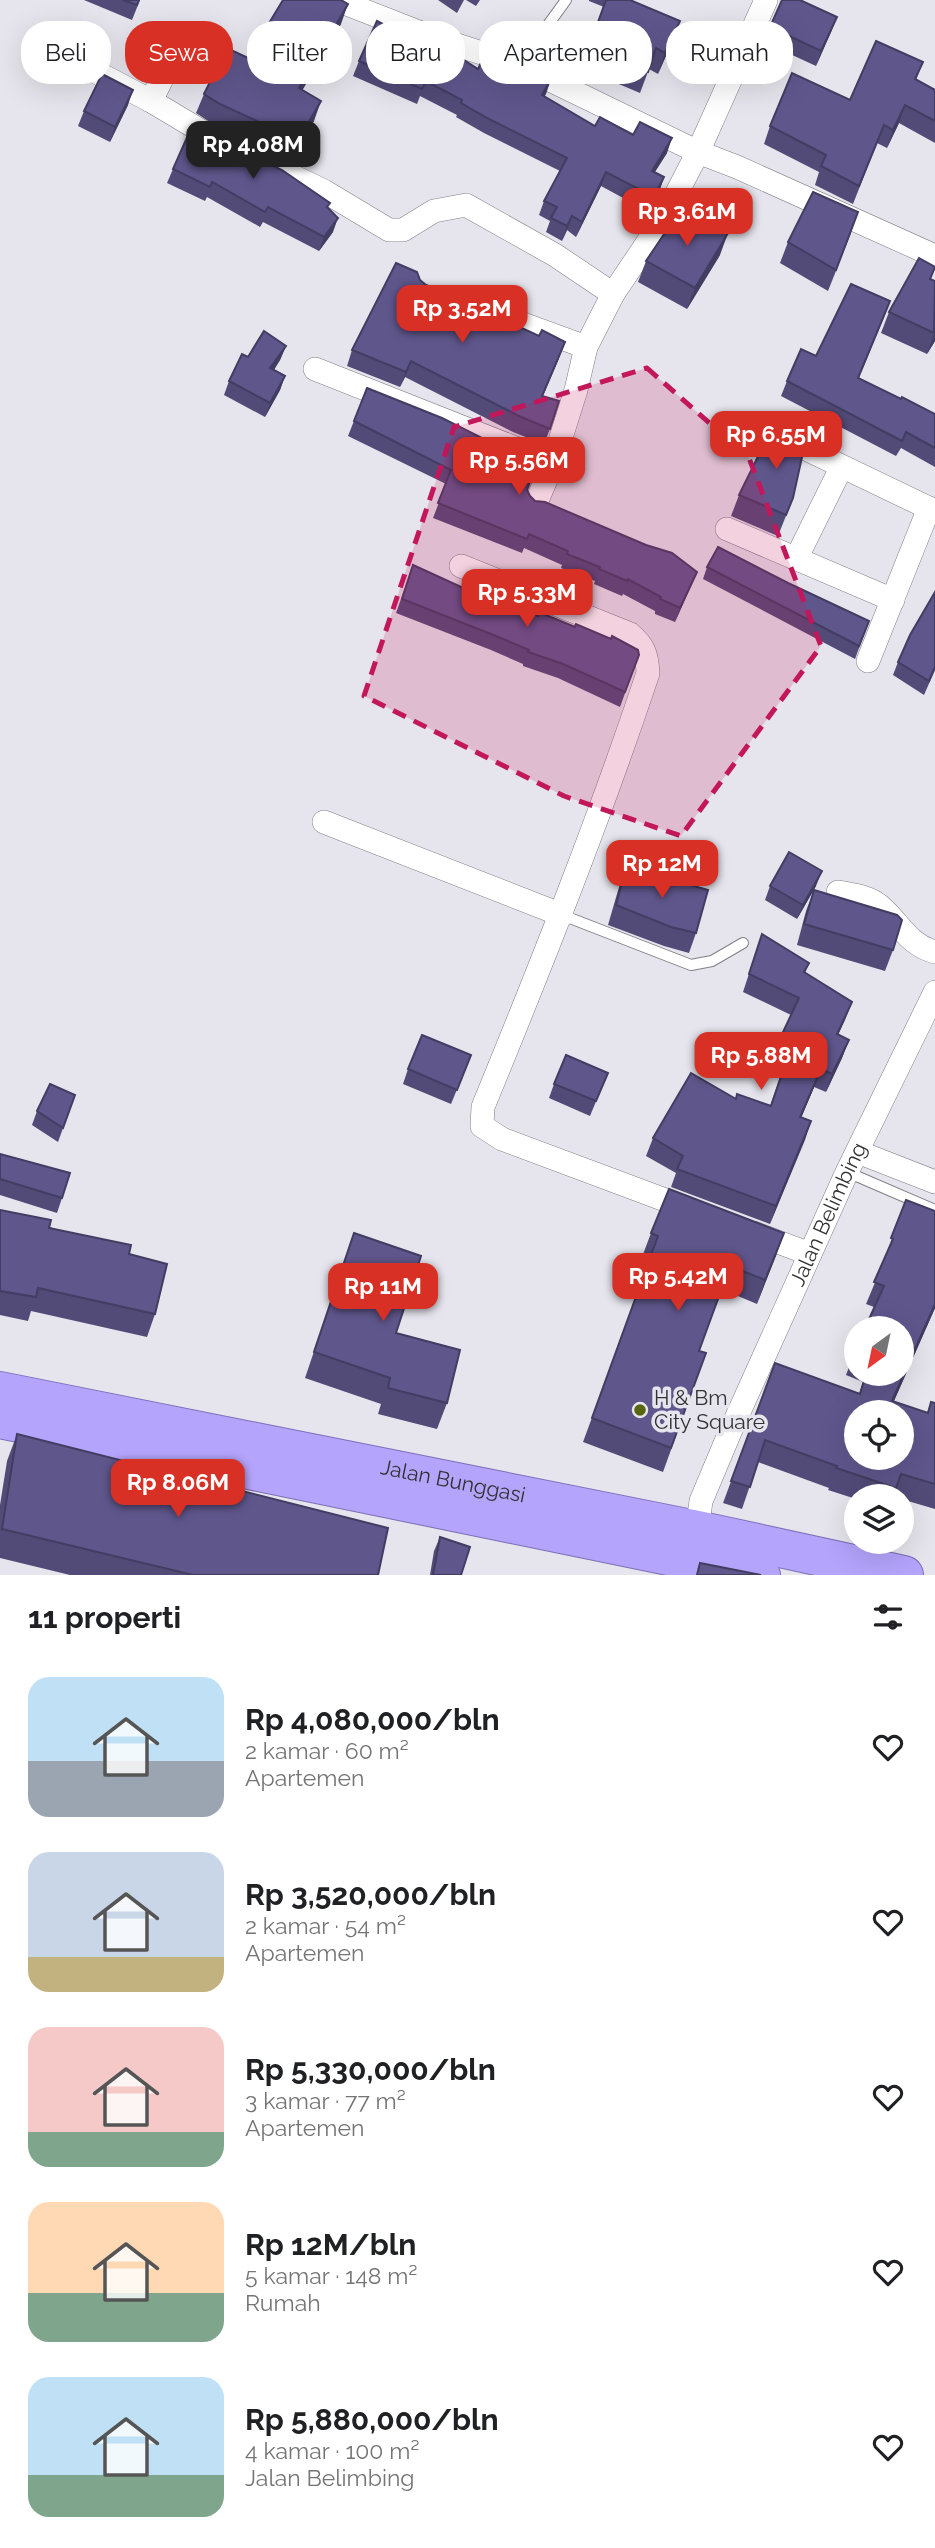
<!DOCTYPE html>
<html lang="id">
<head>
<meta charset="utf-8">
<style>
  body { margin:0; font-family:Raleway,sans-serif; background:#f6f6f6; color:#202124; height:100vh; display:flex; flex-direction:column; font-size:26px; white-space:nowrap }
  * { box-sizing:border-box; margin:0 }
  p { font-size:23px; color:#757577 }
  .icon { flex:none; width:38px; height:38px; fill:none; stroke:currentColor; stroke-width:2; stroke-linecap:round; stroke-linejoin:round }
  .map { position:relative; height:1575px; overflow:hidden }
  .sheet { display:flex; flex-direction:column; background:#fff; flex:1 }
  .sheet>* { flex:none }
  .banner { position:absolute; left:21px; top:21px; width:894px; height:63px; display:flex; gap:14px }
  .needle { width:46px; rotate:213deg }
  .controls { position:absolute; left:844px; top:1316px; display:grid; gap:14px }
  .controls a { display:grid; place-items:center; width:70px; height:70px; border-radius:50%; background:#fff; box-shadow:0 7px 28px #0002; font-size:35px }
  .price { position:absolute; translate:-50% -60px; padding:0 16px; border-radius:14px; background:#d93025; color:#fff; font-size:23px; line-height:46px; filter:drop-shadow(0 2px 4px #0008) }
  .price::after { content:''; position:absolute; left:50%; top:42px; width:21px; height:16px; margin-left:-10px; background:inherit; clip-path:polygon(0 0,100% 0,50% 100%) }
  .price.active { background:#222; color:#fff }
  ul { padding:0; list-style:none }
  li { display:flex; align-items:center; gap:21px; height:175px; padding:0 28px }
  li span { display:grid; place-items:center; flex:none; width:196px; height:140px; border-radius:21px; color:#555 }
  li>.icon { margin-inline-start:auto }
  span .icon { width:84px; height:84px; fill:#fffc; stroke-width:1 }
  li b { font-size:30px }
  h2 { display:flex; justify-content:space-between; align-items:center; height:84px; padding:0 28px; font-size:30px }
  .tag { padding:0 24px; border-radius:28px; background:#fff; box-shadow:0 7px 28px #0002; font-size:24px; line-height:63px }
  .tag.active { background:#d93025; color:#fff }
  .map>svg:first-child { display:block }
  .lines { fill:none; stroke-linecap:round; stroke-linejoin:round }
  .service-casing { stroke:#818087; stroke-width:12 }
  .minor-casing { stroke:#818087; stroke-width:24 }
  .trunk-casing { stroke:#7b6eb6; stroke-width:40 }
  .service { stroke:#fff; stroke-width:10 }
  .minor { stroke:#fff; stroke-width:23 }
  .trunk { stroke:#b4a4fc; stroke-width:38 }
  .wall { fill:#524b78 }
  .shaded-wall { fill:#423d62 }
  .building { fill:#5f578c; stroke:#423d62; stroke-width:2; fill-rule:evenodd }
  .marked { fill:#c2185b; fill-opacity:0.2; stroke:#c2185b; stroke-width:5; stroke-dasharray:14 9; stroke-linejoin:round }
  .poi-dot { fill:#55660f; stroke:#e6e5ed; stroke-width:2.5 }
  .labels { text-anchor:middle; stroke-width:7; stroke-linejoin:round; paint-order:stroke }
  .street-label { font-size:21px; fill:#323235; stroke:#e6e5ed }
  .poi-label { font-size:21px; fill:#323235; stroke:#e6e5ed; text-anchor:start }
</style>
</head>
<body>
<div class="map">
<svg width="935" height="1575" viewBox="0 0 935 1575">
  <rect width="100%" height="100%" fill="#e6e5ed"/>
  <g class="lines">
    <g class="service-casing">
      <g id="service">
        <path d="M519 65 566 0"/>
        <path d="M562 915 691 965 712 961 743 943"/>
        <path d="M847 1172 935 1210"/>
      </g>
    </g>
    <g class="minor-casing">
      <g id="minor">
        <path d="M337 0 426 35 519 65 698 152 737 167 935 256"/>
        <path d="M94 71 151 101 218 141"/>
        <path d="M151 101 174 54"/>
        <path d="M259 160 324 191 389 230H403L434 211 466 205 555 255 613 294"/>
        <path d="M471 305 586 347"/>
        <path d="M315 369 553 463"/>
        <path d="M777 435 935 511"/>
        <path d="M536 503 553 463 576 390 586 347 613 294 664 218 698 152 766 0"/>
        <path d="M727 529 893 600"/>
        <path d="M796 559 841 468"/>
        <path d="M461 566 630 634C644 646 647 654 648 673 599 820 542 963 483 1107L482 1126 502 1139 692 1210"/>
        <path d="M868 661 929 508"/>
        <path d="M324 822 562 915"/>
        <path d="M838 892C853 895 868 896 880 906 900 923 908 945 935 952"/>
        <path d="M858 1152 935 1182"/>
        <path d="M754 1233 810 1254"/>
        <path id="s1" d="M696 1539 701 1501 730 1432 847 1172 935 992"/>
      </g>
    </g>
    <g class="trunk-casing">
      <g id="trunk">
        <path id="s2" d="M0 1391 697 1530 904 1575"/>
        <path d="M0 1419 761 1575"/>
      </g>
    </g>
    <use href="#service" class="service"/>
    <use href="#minor" class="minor"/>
    <use href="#trunk" class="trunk"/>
  </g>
  <g class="wall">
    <path d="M84 0H140L132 20Z"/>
    <path d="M438 0H464L457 13Z"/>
    <path d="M466 0H480L476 6Z"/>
    <path d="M589 0H630L672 42 658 74 649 69 640 93 581 68 604 7 589 1Z"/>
    <path d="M837 17 831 32 816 66 764 42 770 27Z"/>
    <path d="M341 24 302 90 314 121 291 160 213 124 196 113 204 94 248 58Z"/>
    <path d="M402 34 399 43 442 62 478 69 520 72 551 79 544 97 595 126 667 153 655 172 664 177 659 192 649 212 601 186 576 237 567 230 562 241 546 232 550 221 539 215 544 201 560 171 484 133 456 117 457 115 420 96 417 104 353 76 359 61Z"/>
    <path d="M923 62 916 80 935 90V143L899 123 887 148 877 143 853 204 815 185 819 172 764 144 770 126 850 100Z"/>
    <path d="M128 105 110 142 78 126 84 111Z"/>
    <path d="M173 169 328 208 333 232 319 251 263 222 260 227 207 197 205 201 167 183Z"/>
    <path d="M851 233 828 291 780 263 788 242Z"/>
    <path d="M720 255 687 309 638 282 646 261Z"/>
    <path d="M930 279 935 281V341L927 354 881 333 889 312Z"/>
    <path d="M420 280 426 285 498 317 559 358 543 396 550 429 544 444 513 432 405 377 400 387 347 366 352 350Z"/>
    <path d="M890 301 858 379 901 399 935 414V467L901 448 896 456 781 396 787 381 816 356Z"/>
    <path d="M286 346 280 360 274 370 285 376 280 390 265 417 224 395 229 381 248 357Z"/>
    <path d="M367 388 527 490 530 496 535 501 691 586 675 622 655 614V611L623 594 622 596 594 584 595 581 561 568 562 565 524 548 522 553 433 518 446 484 348 436Z"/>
    <path d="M739 495 793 498 778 536 731 516Z"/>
    <path d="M413 565 472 592 639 655 620 707 558 678 523 666V664L491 650 396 613Z"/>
    <path d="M707 567 788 583 869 621 855 659 703 579Z"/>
    <path d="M935 592V670L924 695 893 675 898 662Z"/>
    <path d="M626 867 696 933 689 953 664 946 608 925 619 887Z"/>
    <path d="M770 886H816L797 919 765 900Z"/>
    <path d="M814 890 893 950 885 971 797 945 806 911Z"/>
    <path d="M762 934 809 963 805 973 852 1002 838 1035 849 1040 842 1058 826 1092 814 1087 801 1118 811 1121 770 1224 671 1187 676 1173 646 1156 653 1138 736 1099 770 1106 782 1071 769 1065 776 1047 791 1015 743 992Z"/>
    <path d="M408 1069 465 1070 451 1104 403 1084Z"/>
    <path d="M554 1084 602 1087 590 1116 549 1098Z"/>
    <path d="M75 1095 58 1142 32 1125 37 1111Z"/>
    <path d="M0 1154 62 1198 57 1213 0 1195Z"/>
    <path d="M906 1200 935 1211V1308L894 1401 927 1413 931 1402 935 1403V1509L901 1499V1496H856V1499L828 1490 829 1488 758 1462 742 1509 723 1503 775 1363 859 1394 863 1382 846 1375 856 1349V1374H901L874 1307 866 1304 884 1261Z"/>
    <path d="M0 1210 129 1254 155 1314 147 1337 31 1311 28 1321 0 1315Z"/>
    <path d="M354 1233 396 1333 447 1403 437 1429 378 1414 381 1404 305 1378Z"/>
    <path d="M651 1233H784L757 1304 721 1289 699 1351 706 1353 663 1472 583 1442 650 1260 642 1257Z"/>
    <path d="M17 1434 378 1575H70L0 1558V1505L7 1461Z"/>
    <path d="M440 1537 461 1575H430L434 1551Z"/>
  </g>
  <g class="shaded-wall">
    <path d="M348 4 341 24 292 108 299 88Z"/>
    <path d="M837 17 831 32 816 66 821 51Z"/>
    <path d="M680 21 672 42 658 74 665 53Z"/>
    <path d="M551 79 546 94 537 110 542 95Z"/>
    <path d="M133 90 128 105 110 142 115 127Z"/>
    <path d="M321 101 314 121 291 160 298 140Z"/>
    <path d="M905 105 899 123 887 148 893 130Z"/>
    <path d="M672 138 667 153 646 185 652 171Z"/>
    <path d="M606 172 601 186 576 237 582 222Z"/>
    <path d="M664 177 659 192 649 212 654 197Z"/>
    <path d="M572 216 567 230 562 241 567 226Z"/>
    <path d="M338 218 333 232 319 251 324 237Z"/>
    <path d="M728 233 720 255 687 309 695 288Z"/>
    <path d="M890 301 884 317 852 394 858 378Z"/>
    <path d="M935 332V341L927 354Z"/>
    <path d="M565 342 559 358 536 411 542 396Z"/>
    <path d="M286 346 280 360 265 383 270 368Z"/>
    <path d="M411 361 405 377 400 387 406 372Z"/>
    <path d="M285 376 280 390 265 417 270 403Z"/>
    <path d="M697 572 691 586 675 622 680 608Z"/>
    <path d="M822 871 816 886 797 919 803 905Z"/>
    <path d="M852 1002 845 1020 830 1052 837 1034Z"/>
    <path d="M849 1040 842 1058 826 1092 832 1074Z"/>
    <path d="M821 1069 814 1087 794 1135 800 1117Z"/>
    <path d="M811 1121 805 1140 770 1224 776 1206Z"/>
    <path d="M784 1233 776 1256 757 1304 765 1280Z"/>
    <path d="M935 1304V1308L889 1412 892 1401Z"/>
  </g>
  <g class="building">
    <path d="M123 0H139L137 5Z"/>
    <path d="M283 0H341L348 4 299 88 321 101 298 140 220 104 204 94 227 48 248 58Z"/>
    <path d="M606 0H630L680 21 665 53 656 48 648 72 589 47Z"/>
    <path d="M782 0H800L837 17 821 51 770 27Z"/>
    <path d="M377 21 402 34 399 42 442 62 448 50 478 69 486 53 520 72 523 66 551 79 542 95 595 126 600 117 633 135 640 122 672 138 652 171 664 177 654 197 606 172 582 222 572 216 567 226 551 218 557 207 544 201 567 158 489 119 461 103 462 100 426 81 422 89 359 61Z"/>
    <path d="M876 41 923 62 915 79 935 90V121L905 105 893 130 884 125 859 186 821 166 826 155 770 126 792 73 850 100Z"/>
    <path d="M102 74 133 90 115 127 84 111Z"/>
    <path d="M192 126 282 170 330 203 327 207 338 218 324 237 268 207 265 212 212 182 210 187 173 169Z"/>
    <path d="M813 192 858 212 836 270 788 242Z"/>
    <path d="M681 209 728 233 695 288 646 261Z"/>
    <path d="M919 258 935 267 930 279 935 281 934 333 889 312Z"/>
    <path d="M396 263 417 272 420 280 426 285 500 312 498 317 539 336 542 330 565 342 542 396 559 401 550 429 519 416 411 361 406 372 352 350Z"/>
    <path d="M851 284 890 301 858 378 901 399 902 397 935 414V448L906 432 902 441 787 381 801 349 816 356Z"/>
    <path d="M264 331 286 346 270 368 285 376 270 403 229 381 242 354 248 357Z"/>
    <path d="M367 388 442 418 536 465 527 490 530 496 535 501 545 502 646 545 672 553 697 572 680 608 660 599 661 597 628 579 627 581 599 569 600 567 567 554 568 551 529 534 527 539 438 503 451 470 354 421Z"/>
    <path d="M774 424 806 439 793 498 786 515 739 495Z"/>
    <path d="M718 547 788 583 869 621 859 646 707 567Z"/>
    <path d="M413 565 472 592 507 605 508 603 538 616 539 612 575 627 576 624 611 639 612 636 638 650 639 655 625 692 563 664 528 652 529 650 496 636 402 599Z"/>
    <path d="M935 592V667L929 681 898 662 910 635Z"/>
    <path d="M789 852 822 871 803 905 770 886Z"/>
    <path d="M626 867 708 890 696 933 671 927 616 905Z"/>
    <path d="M814 890 897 915 902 920 893 950 804 924Z"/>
    <path d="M762 934 809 963 804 972 852 1002 837 1034 849 1040 832 1074 821 1069 800 1117 811 1121 776 1206 677 1169 683 1156 653 1138 691 1073 736 1099 737 1094 771 1106 789 1053 776 1047 799 998 749 974Z"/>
    <path d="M422 1035 471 1055 457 1090 408 1069Z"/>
    <path d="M566 1055 608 1073 596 1101 554 1084Z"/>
    <path d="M50 1084 75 1095 63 1128 37 1111Z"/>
    <path d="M0 1154 70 1173 62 1198 0 1179Z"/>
    <path d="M669 1189 784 1233 765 1280 730 1266 699 1351 706 1353 671 1448 592 1418 658 1236 651 1233Z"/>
    <path d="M906 1200 935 1211V1304L892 1401 928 1413 931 1402 935 1403V1484L901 1474 896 1488 836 1468 837 1466 765 1440 750 1487 731 1481 775 1363 860 1394 866 1374H901V1328H865L884 1286 874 1282 893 1239 891 1238ZM856 1412H901V1458H856Z"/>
    <path d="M0 1210 51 1220 49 1228 131 1245 129 1254 167 1264 155 1314 38 1288 36 1297 0 1291Z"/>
    <path d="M354 1233 421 1256 396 1333 460 1350 447 1403 388 1388 390 1378 314 1352Z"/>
    <path d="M17 1434 388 1528 378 1575H193L2 1529Z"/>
    <path d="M440 1537 470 1547 461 1575H433Z"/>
    <path d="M700 1563 761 1575H697Z"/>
  </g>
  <path class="marked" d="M647 368 749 458 821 646 681 836 564 796 364 696 454 427Z"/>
  <circle class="poi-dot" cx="640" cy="1410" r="7"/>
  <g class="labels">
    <g class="street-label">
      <text dy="7" stroke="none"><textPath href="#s1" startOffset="352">Jalan Belimbing</textPath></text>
      <text dy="7" stroke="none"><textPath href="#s2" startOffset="462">Jalan Bunggasi</textPath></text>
    </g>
    <g class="poi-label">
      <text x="654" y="1405">H &amp; Bm<tspan x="654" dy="24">City Square</tspan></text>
    </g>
  </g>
</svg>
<div class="controls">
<a><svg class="needle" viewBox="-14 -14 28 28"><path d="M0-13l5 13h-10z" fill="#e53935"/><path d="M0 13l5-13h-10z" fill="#757577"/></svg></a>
<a><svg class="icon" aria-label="locate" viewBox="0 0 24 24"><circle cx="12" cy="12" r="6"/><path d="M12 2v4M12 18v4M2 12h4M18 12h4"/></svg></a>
<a><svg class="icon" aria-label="layers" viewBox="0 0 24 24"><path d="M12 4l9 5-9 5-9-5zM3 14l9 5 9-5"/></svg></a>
</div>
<b class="price active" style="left:253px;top:181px">Rp 4.08M</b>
<b class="price" style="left:687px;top:248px">Rp 3.61M</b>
<b class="price" style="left:462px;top:345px">Rp 3.52M</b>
<b class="price" style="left:776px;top:471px">Rp 6.55M</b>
<b class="price" style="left:519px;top:497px">Rp 5.56M</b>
<b class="price" style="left:527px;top:629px">Rp 5.33M</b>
<b class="price" style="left:662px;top:900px">Rp 12M</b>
<b class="price" style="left:761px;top:1092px">Rp 5.88M</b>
<b class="price" style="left:678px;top:1313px">Rp 5.42M</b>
<b class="price" style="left:383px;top:1323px">Rp 11M</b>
<b class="price" style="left:178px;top:1519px">Rp 8.06M</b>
<div class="banner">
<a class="tag">Beli</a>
<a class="tag active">Sewa</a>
<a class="tag">Filter</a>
<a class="tag">Baru</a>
<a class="tag">Apartemen</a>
<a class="tag">Rumah</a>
</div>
</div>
<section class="sheet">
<h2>11 properti<svg class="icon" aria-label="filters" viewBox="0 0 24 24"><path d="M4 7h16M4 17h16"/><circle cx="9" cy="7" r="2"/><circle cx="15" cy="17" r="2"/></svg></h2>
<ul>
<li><span style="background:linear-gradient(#bfe0f5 60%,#9aa5b1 0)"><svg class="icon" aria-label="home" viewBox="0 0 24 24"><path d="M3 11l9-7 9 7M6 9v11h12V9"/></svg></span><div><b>Rp 4,080,000/bln</b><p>2 kamar · 60 m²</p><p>Apartemen</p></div><svg class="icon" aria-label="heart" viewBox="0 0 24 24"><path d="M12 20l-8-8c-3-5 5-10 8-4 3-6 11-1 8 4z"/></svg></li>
<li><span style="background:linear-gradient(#c9d6e8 75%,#c2b280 0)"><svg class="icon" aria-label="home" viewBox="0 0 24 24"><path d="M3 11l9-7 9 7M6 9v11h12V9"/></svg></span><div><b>Rp 3,520,000/bln</b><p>2 kamar · 54 m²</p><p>Apartemen</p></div><svg class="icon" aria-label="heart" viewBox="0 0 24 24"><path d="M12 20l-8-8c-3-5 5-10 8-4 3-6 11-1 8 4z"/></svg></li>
<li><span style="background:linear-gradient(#f6c9c9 75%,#7fa58c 0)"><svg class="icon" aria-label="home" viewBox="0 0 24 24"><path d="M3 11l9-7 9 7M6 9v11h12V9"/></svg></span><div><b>Rp 5,330,000/bln</b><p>3 kamar · 77 m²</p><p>Apartemen</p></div><svg class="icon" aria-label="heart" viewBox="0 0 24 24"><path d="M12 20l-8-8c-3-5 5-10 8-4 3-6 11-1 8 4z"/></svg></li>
<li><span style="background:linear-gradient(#ffd9b3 65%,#7fa58c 0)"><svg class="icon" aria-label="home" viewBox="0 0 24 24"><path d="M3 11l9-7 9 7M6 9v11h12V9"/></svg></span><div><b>Rp 12M/bln</b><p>5 kamar · 148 m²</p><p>Rumah</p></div><svg class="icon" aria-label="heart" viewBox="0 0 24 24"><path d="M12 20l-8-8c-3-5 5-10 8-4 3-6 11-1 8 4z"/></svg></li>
<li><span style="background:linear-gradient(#bfe0f5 70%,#7fa58c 0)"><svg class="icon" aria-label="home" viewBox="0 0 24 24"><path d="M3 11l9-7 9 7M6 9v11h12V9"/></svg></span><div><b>Rp 5,880,000/bln</b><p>4 kamar · 100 m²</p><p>Jalan Belimbing</p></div><svg class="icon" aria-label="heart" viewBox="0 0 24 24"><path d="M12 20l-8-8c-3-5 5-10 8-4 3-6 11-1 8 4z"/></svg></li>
</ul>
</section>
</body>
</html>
